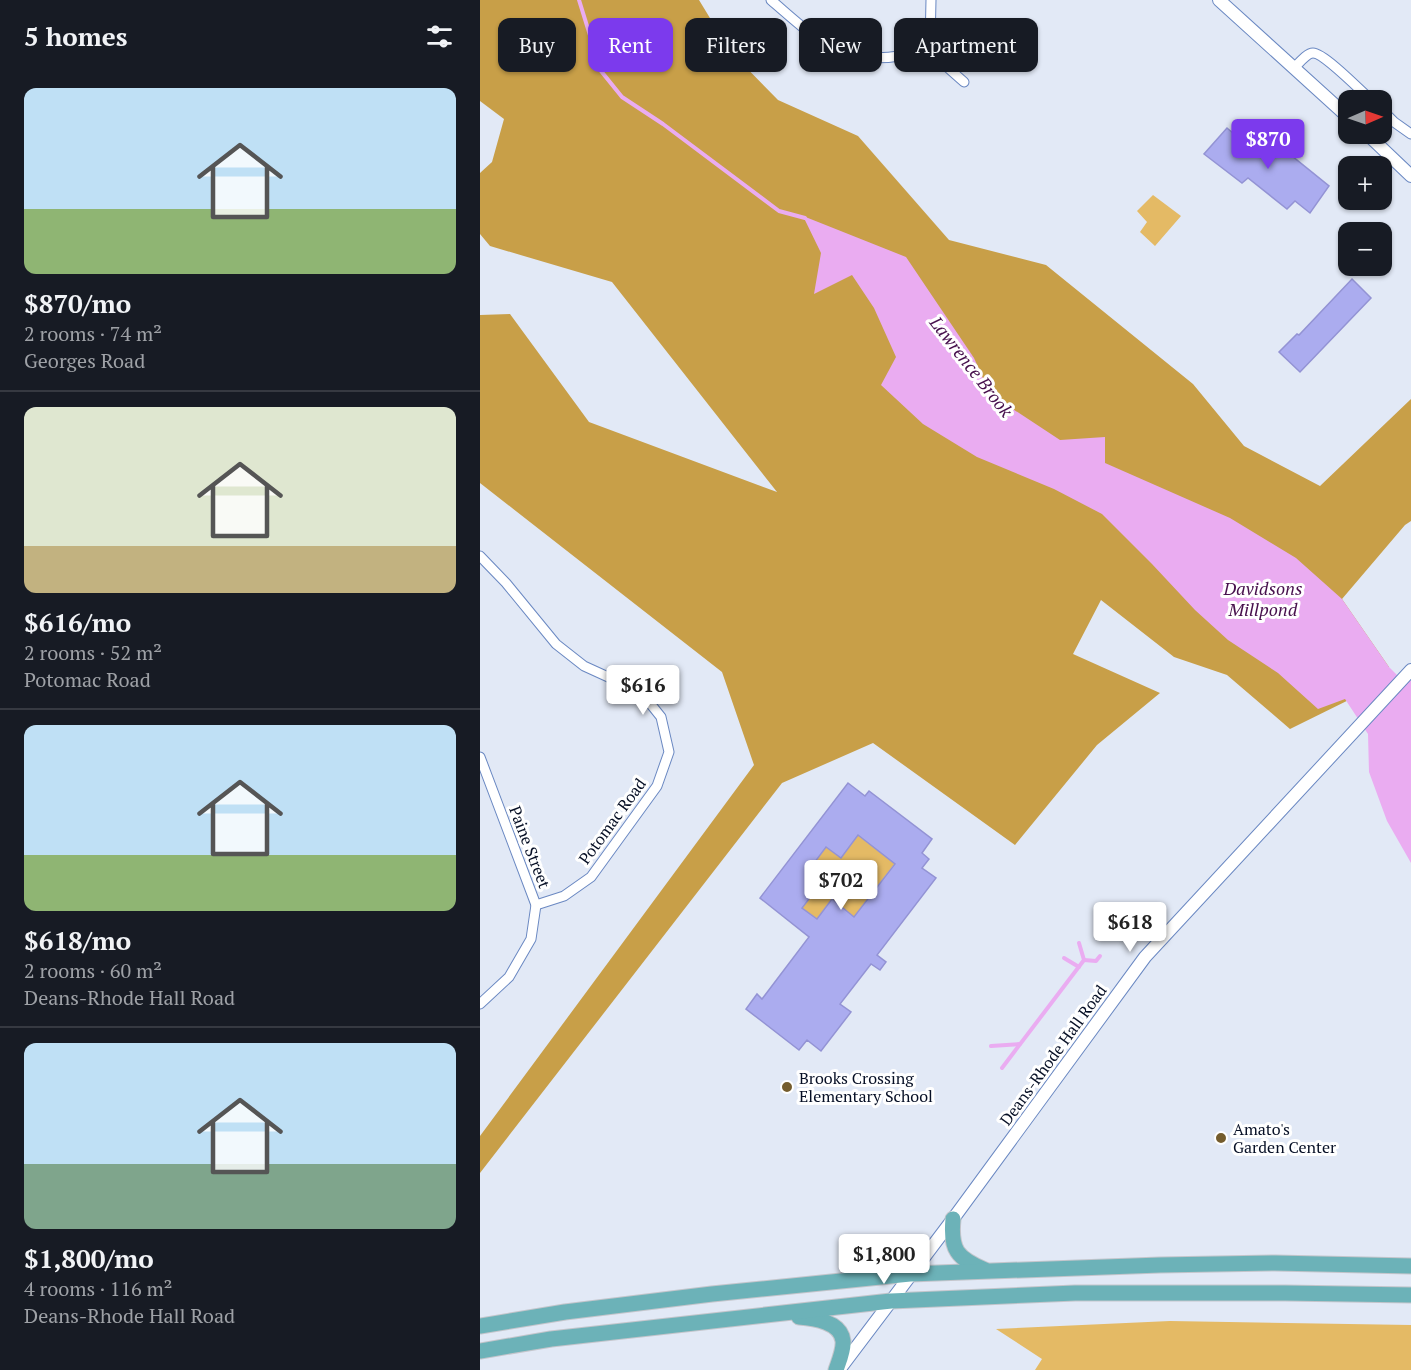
<!DOCTYPE html>
<html lang="en">
<head>
<meta charset="utf-8">
<style>
  body { margin:0; font-family:"PT Serif",serif; background:#242831; color:#f1f3f6; height:100vh; display:flex; flex-direction:column; font-size:22px; white-space:nowrap }
  * { box-sizing:border-box; margin:0 }
  p { font-size:20px; color:#9ea1a6 }
  .icon { flex:none; width:33px; height:33px; fill:none; stroke:currentColor; stroke-width:2; stroke-linecap:round; stroke-linejoin:round }
  .map { position:relative; flex:1; overflow:hidden }
  .panel { display:flex; flex-direction:column; background:#171b24; width:480px }
  .panel>* { flex:none }
  .hud { position:absolute; left:18px; top:18px; width:570px; height:54px; display:flex; gap:12px }
  .needle { width:39px; rotate:88deg }
  .fabs { position:absolute; left:858px; top:90px; display:grid; gap:12px }
  .fabs a { display:grid; place-items:center; width:54px; height:54px; border-radius:12px; background:#171b24; box-shadow:0 2px 4px #0004; font-size:30px }
  .price { position:absolute; translate:-50% -51px; padding:0 14px; border-radius:6px; background:#fff; color:#222; font-size:20px; line-height:39px; filter:drop-shadow(0 2px 3px #0008) }
  .price::after { content:''; position:absolute; left:50%; top:36px; width:18px; height:14px; margin-left:-9px; background:inherit; clip-path:polygon(0 0,100% 0,50% 100%) }
  .price.selected { background:#7c3aed; color:#fff }
  ul { padding:0; list-style:none }
  li { display:grid; align-content:center; gap:12px; height:318px; padding:0 24px }
  li+li { border-top:2px solid #363941 }
  li span { display:grid; place-items:center; height:186px; border-radius:12px; color:#555 }
  li>.icon { margin-inline-start:auto }
  span .icon { width:108px; height:108px; fill:#fffc; stroke-width:1 }
  li b { font-size:26px }
  h2 { display:flex; justify-content:space-between; align-items:center; height:72px; padding:0 24px; font-size:26px }
  .chip { padding:0 21px; border-radius:12px; background:#171b24; box-shadow:0 2px 4px #0004; font-size:21px; line-height:54px }
  .chip.selected { background:#7c3aed; color:#fff }
  main { display:flex; flex:1; min-height:0 }
  .map>svg:first-child { display:block }
  .green { fill:#e4ba65 }
  .forest { fill:#c89f48 }
  .water { fill:#eaacf1 }
  .lines { fill:none; stroke-linecap:round; stroke-linejoin:round }
  .stream { stroke:#eaacf1; stroke-width:4 }
  .building { fill:#abacef; stroke:#9393d4; stroke-width:1.5; fill-rule:evenodd }
  .minor-casing { stroke:#6a88c2; stroke-width:11 }
  .tertiary-casing { stroke:#6a88c2; stroke-width:14 }
  .trunk-casing { stroke:#c3c5cb; stroke-width:17 }
  .minor { stroke:#fff; stroke-width:9 }
  .tertiary { stroke:#fff; stroke-width:12 }
  .trunk { stroke:#6cb2b8; stroke-width:15 }
  .poi-dot { fill:#745c2d; stroke:#fff; stroke-width:2 }
  .labels { text-anchor:middle; stroke-width:6; stroke-linejoin:round; paint-order:stroke }
  .street-label { font-size:16px; fill:#060f25; stroke:#fff }
  .poi-label { font-size:16px; fill:#060f25; stroke:#fff; text-anchor:start }
  .water-label { font-size:18px; font-style:italic; fill:#47104d; stroke:#fff }
</style>
</head>
<body>
<main>
<section class="panel">
<h2>5 homes<svg class="icon" aria-label="filters" viewBox="0 0 24 24"><path d="M4 7h16M4 17h16"/><circle cx="9" cy="7" r="2"/><circle cx="15" cy="17" r="2"/></svg></h2>
<ul>
<li><span style="background:linear-gradient(#bfe0f5 65%,#8fb573 0)"><svg class="icon" aria-label="home" viewBox="0 0 24 24"><path d="M3 11l9-7 9 7M6 9v11h12V9"/></svg></span><div><b>$870/mo</b><p>2 rooms · 74 m²</p><p>Georges Road</p></div></li>
<li><span style="background:linear-gradient(#dfe7d0 75%,#c2b280 0)"><svg class="icon" aria-label="home" viewBox="0 0 24 24"><path d="M3 11l9-7 9 7M6 9v11h12V9"/></svg></span><div><b>$616/mo</b><p>2 rooms · 52 m²</p><p>Potomac Road</p></div></li>
<li><span style="background:linear-gradient(#bfe0f5 70%,#8fb573 0)"><svg class="icon" aria-label="home" viewBox="0 0 24 24"><path d="M3 11l9-7 9 7M6 9v11h12V9"/></svg></span><div><b>$618/mo</b><p>2 rooms · 60 m²</p><p>Deans-Rhode Hall Road</p></div></li>
<li><span style="background:linear-gradient(#bfe0f5 65%,#7fa58c 0)"><svg class="icon" aria-label="home" viewBox="0 0 24 24"><path d="M3 11l9-7 9 7M6 9v11h12V9"/></svg></span><div><b>$1,800/mo</b><p>4 rooms · 116 m²</p><p>Deans-Rhode Hall Road</p></div></li>
</ul>
</section>
<div class="map">
<svg width="931" height="1370" viewBox="0 0 931 1370">
  <rect width="100%" height="100%" fill="#e2e9f6"/>
  <g class="green">
    <path d="M673 195 701 216 675 246 660 232 667 222 657 211Z"/>
    <path d="M378 835 425 850 374 917 352 900 337 919 322 908 348 874 334 863 346 847 361 858Z"/>
    <path d="M690 1321 931 1325V1370H555L562 1359 516 1329Z"/>
  </g>
  <path class="forest" d="M0 0H219L250 51 298 100 378 136 469 240 566 265 713 384 764 446 840 486 931 399V521L925 525 862 599 909 667 891 689 810 729 747 675 694 657 621 600 593 654 680 693 617 745 535 845 393 743 302 783 0 1173V1136L274 765 242 672 0 483V315L30 314 109 422 297 492 132 282 10 246 0 234V173L12 162 24 119 0 101Z"/>
  <path class="water" d="M323 216 426 257 494 358 510 394 580 440 625 437V463L750 518 816 558 862 599 909 667 926 684 931 680V863L907 821 889 772 888 734 865 699 838 709 798 673 748 640 715 610 672 564 622 514 574 489 497 457 443 424 401 385 416 357 394 308 372 275 334 294 341 253Z"/>
  <g class="lines">
    <g class="stream">
      <path d="M99 0 121 71 142 97 183 124 299 211 325 218"/>
      <path d="M584 958 599 967"/>
      <path d="M604 960 616 961 620 956"/>
      <path d="M511 1046 540 1044"/>
      <path d="M522 1068 604 960 599 943"/>
    </g>
  </g>
  <g class="building">
    <path d="M747 128 773 150 786 135 849 186 830 213 815 201 807 209 768 178 762 183 724 154Z"/>
    <path d="M872 279 891 298 820 372 799 352 817 334 819 335Z"/>
    <path d="M368 783 385 796 389 791 452 839 442 853 449 859 442 868 456 878 397 955 406 962 400 970 391 964 360 1004 371 1012 341 1051 327 1040 319 1050 266 1009 277 994 282 999 329 937 280 898ZM378 835 415 864 374 917 352 899 337 919 322 908 348 874 334 863 346 847 361 858Z"/>
  </g>
  <g class="lines">
    <g class="minor-casing">
      <g id="minor">
        <path d="M291 0C332 35 360 66 419 56 429 54 440 49 450 45"/>
        <path d="M451 0 450 45 458 59 484 82"/>
        <path d="M815 67C819 63 827 53 833 53 844 53 882 92 891 100"/>
        <path d="M902 110 914 122 931 134"/>
        <path d="M0 556 26 583 76 644 104 666 161 692 181 717 189 752 177 786 111 877 84 896 56 905"/>
        <path d="M0 757 56 905 51 939 29 977 0 1004"/>
      </g>
    </g>
    <g class="tertiary-casing">
      <g id="tertiary">
        <path d="M739 0 868 117"/>
        <path d="M887 134 931 176"/>
        <path d="M359 1370 473 1219 665 957 931 670"/>
      </g>
    </g>
    <g class="trunk-casing">
      <g id="trunk">
        <path d="M473 1219C470 1250 477 1258 505 1270"/>
        <path d="M319 1317C334 1318 361 1322 363 1341 364 1350 359 1361 356 1370"/>
        <path d="M0 1326 85 1312 232 1294 430 1274 680 1265 795 1263 931 1266"/>
        <path d="M0 1351 71 1339 411 1301 595 1293H805L931 1295"/>
      </g>
    </g>
    <use href="#minor" class="minor"/>
    <use href="#tertiary" class="tertiary"/>
    <use href="#trunk" class="trunk"/>
  </g>
  <g class="poi-dot">
    <circle cx="307" cy="1087" r="6"/>
    <circle cx="741" cy="1138" r="6"/>
  </g>
  <g class="labels">
    <g class="street-label">
      <text transform="translate(132 821) rotate(-54)" y="6">Potomac Road</text>
      <text transform="translate(50 847) rotate(69)" y="6">Paine Street</text>
      <text transform="translate(573 1055) rotate(-54)" y="6">Deans-Rhode Hall Road</text>
    </g>
    <g class="poi-label">
      <text x="319" y="1084">Brooks Crossing<tspan x="319" dy="18">Elementary School</tspan></text>
      <text x="753" y="1135">Amato's<tspan x="753" dy="18">Garden Center</tspan></text>
    </g>
    <g class="water-label">
      <text transform="translate(491 367) rotate(52)" y="6">Lawrence Brook</text>
      <text x="783" y="595">Davidsons<tspan x="783" dy="21">Millpond</tspan></text>
    </g>
  </g>
</svg>
<div class="fabs">
<a><svg class="needle" viewBox="-14 -14 28 28"><path d="M0-13l5 13h-10z" fill="#e53935"/><path d="M0 13l5-13h-10z" fill="#9ea1a6"/></svg></a>
<a>+</a>
<a>−</a>
</div>
<b class="price selected" style="left:788px;top:170px">$870</b>
<b class="price" style="left:163px;top:716px">$616</b>
<b class="price" style="left:361px;top:911px">$702</b>
<b class="price" style="left:650px;top:953px">$618</b>
<b class="price" style="left:404px;top:1285px">$1,800</b>
<div class="hud">
<a class="chip">Buy</a>
<a class="chip selected">Rent</a>
<a class="chip">Filters</a>
<a class="chip">New</a>
<a class="chip">Apartment</a>
</div>
</div>
</main>
</body>
</html>
